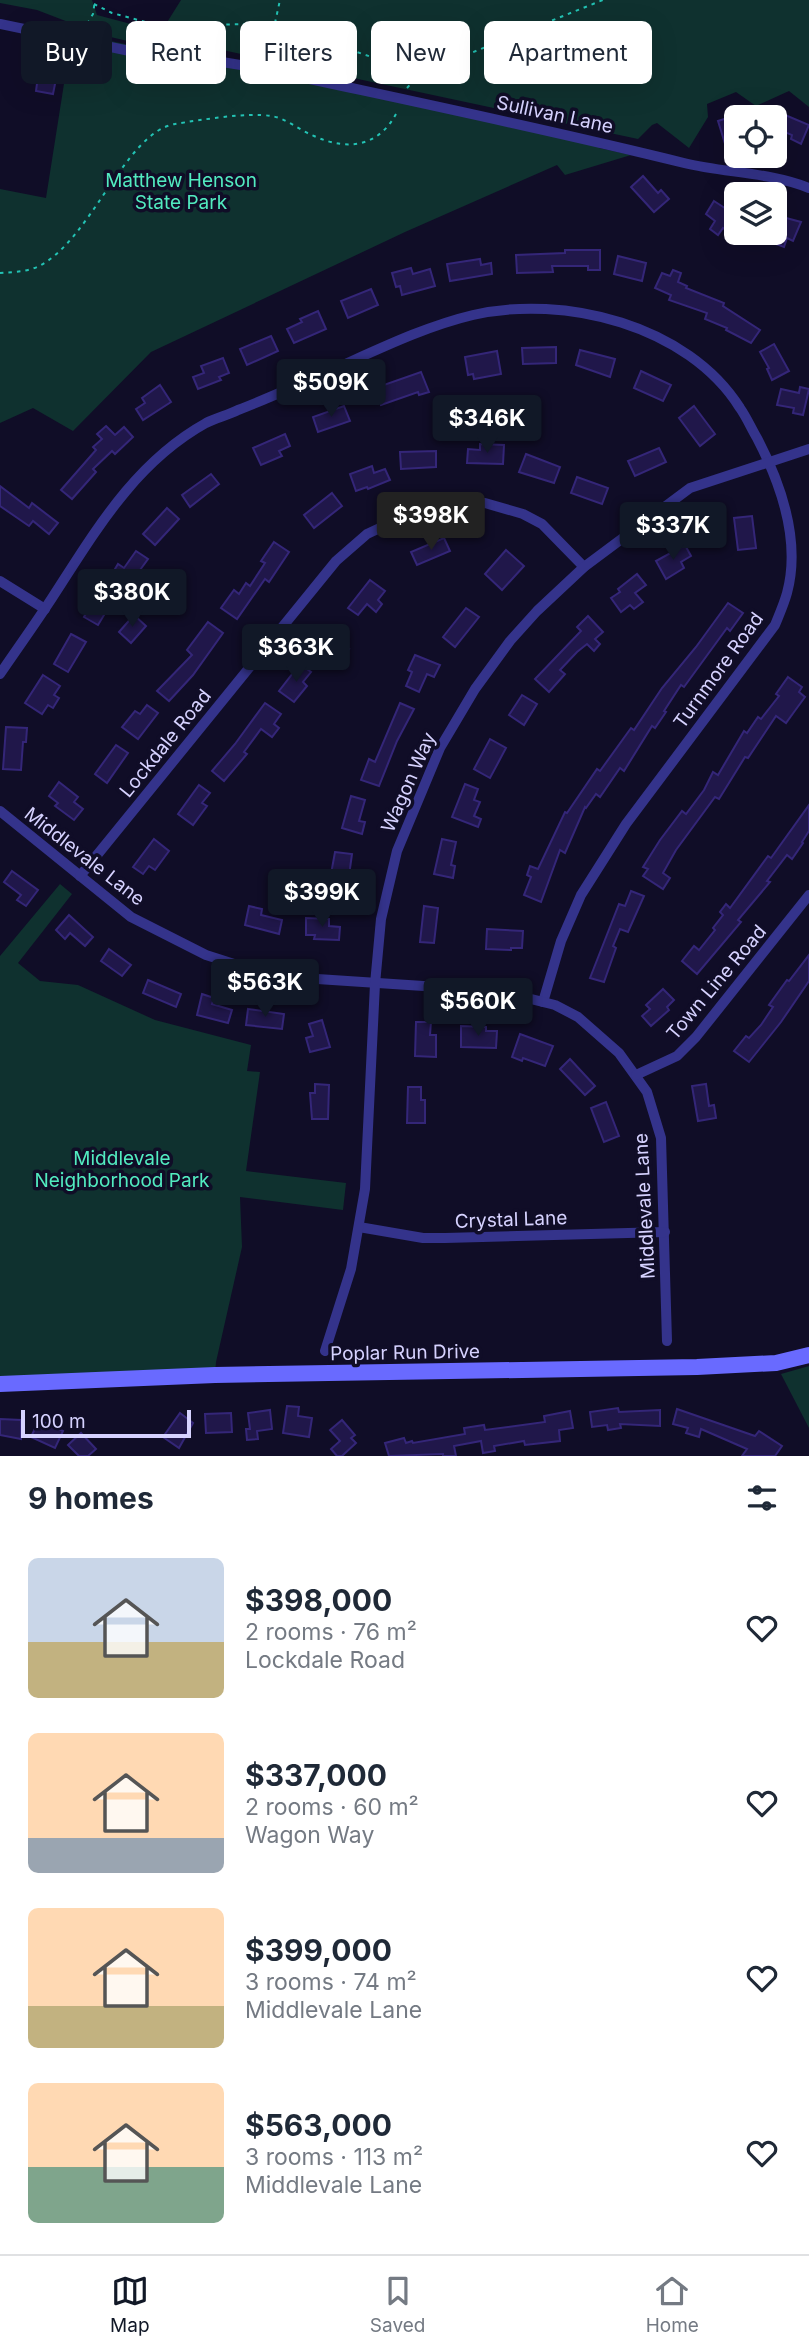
<!DOCTYPE html>
<html lang="en">
<head>
<meta charset="utf-8">
<style>
  body { margin:0; font-family:Inter,sans-serif; background:#f2f2f3; color:#1f2937; height:100vh; display:flex; flex-direction:column; font-size:26px; white-space:nowrap }
  * { box-sizing:border-box; margin:0 }
  p { font-size:23px; color:#747a83 }
  .icon { flex:none; width:38px; height:38px; fill:none; stroke:currentColor; stroke-width:2; stroke-linecap:round; stroke-linejoin:round }
  .map { position:relative; height:1456px; overflow:hidden }
  .side { display:flex; flex-direction:column; background:#fff; flex:1 }
  .side>* { flex:none }
  .banner { position:absolute; left:21px; top:21px; width:768px; height:63px; display:flex; gap:14px }
  .fabs { position:absolute; left:724px; top:105px; display:grid; gap:14px }
  .fabs a { display:grid; place-items:center; width:63px; height:63px; border-radius:10px; background:#fff; box-shadow:0 7px 28px #0002; font-size:35px }
  .scale { position:absolute; left:21px; bottom:18px; width:170px; box-sizing:border-box; padding-left:7px; border:4px solid #d6d2ff; border-top:0; font-size:19px; line-height:24px; white-space:nowrap; color:#d6d2ff; -webkit-text-stroke:5px #100d27; paint-order:stroke }
  .price { position:absolute; translate:-50% -60px; padding:0 16px; border-radius:7px; background:#111827; color:#fff; font-size:23px; line-height:46px; filter:drop-shadow(0 2px 4px #0008) }
  .price::after { content:''; position:absolute; left:50%; top:42px; width:21px; height:16px; margin-left:-10px; background:inherit; clip-path:polygon(0 0,100% 0,50% 100%) }
  .price.on { background:#222; color:#fff }
  ul { padding:0; list-style:none }
  li { display:flex; align-items:center; gap:21px; height:175px; padding:0 28px }
  li span { display:grid; place-items:center; flex:none; width:196px; height:140px; border-radius:10px; color:#555 }
  li>.icon { margin-inline-start:auto }
  span .icon { width:84px; height:84px; fill:#fffc; stroke-width:1 }
  li b { font-size:30px }
  h2 { display:flex; justify-content:space-between; align-items:center; height:84px; padding:0 28px; font-size:30px }
  .tag { padding:0 24px; border-radius:10px; background:#fff; box-shadow:0 7px 28px #0002; font-size:24px; line-height:63px }
  .tag.on { background:#111827; color:#fff }
  .tabs { display:flex; justify-content:space-around; align-items:center; height:98px; border-top:2px solid #e0e1e3; background:#fff; font-size:19px; color:#747a83 }
  .tabs a { display:grid; justify-items:center; gap:4px }
  .tabs .on { color:#111827 }
  .map>svg:first-child { display:block }
  .green { fill:#0f312f }
  .building { fill:#20174a; stroke:#342678; stroke-width:2 }
  .lines { fill:none; stroke-linecap:round; stroke-linejoin:round }
  .path { stroke:#23c3b4; stroke-width:2; stroke-dasharray:3.5 5; stroke-linecap:butt }
  .street { stroke:#34338b; stroke-width:10 }
  .secondary { stroke:#696aff; stroke-width:16 }
  .labels { text-anchor:middle; stroke-width:7; stroke-linejoin:round; paint-order:stroke }
  .street-label { font-size:19px; fill:#d6d2ff; stroke:#100d27 }
  .park-label { font-size:19px; fill:#52ebc0; stroke:#100d27 }
</style>
</head>
<body>
<div class="map">
<svg width="809" height="1456" viewBox="0 0 809 1456">
  <rect width="100%" height="100%" fill="#100d27"/>
  <g class="green">
    <path d="M0 0H92L97 15 161 32 181 0H809V107L789 91 756 106 736 92 707 104 708 117 689 148 657 123 652 125 638 139 218 49 166 50 102 35 37 10 0 3Z"/>
    <path d="M72 33 607 144 599 148 631 155 565 175 557 165 405 232 151 352 73 431 33 408 0 423V189L46 198Z"/>
    <path d="M60 884 72 894 18 963 40 981 78 985 155 1020 251 1045 247 1071 260 1072 246 1171 346 1183 343 1210 240 1197 242 1247 216 1362 215 1375 0 1384V956Z"/>
    <path d="M809 1366V1428L781 1374Z"/>
  </g>
  <g class="building">
    <path d="M38 76 56 79 53 94 36 91Z"/>
    <path d="M778 112 809 125 801 144 791 139 792 135 775 128Z"/>
    <path d="M737 115V144L726 147 718 121Z"/>
    <path d="M643 176 658 193 661 190 669 199 654 212 631 187Z"/>
    <path d="M714 201 737 216V238L723 228 718 235 710 229 715 221 706 214Z"/>
    <path d="M775 215 801 222 793 241 787 238 784 247 773 243 776 234Z"/>
    <path d="M565 250H600V270H588V266H552L553 272 517 273 516 255 565 253Z"/>
    <path d="M618 256 646 263 642 281 614 274Z"/>
    <path d="M480 259 481 265 491 263 492 274 450 281 447 264Z"/>
    <path d="M411 268 413 274 430 269 435 286 402 295 400 286 396 287 392 273Z"/>
    <path d="M673 270 681 273 678 282 687 286 686 288 724 303 723 306 760 330 751 343 726 330 727 328 705 319 707 313 669 300 671 295 655 288 662 273 670 276Z"/>
    <path d="M371 289 378 305 348 318 341 301Z"/>
    <path d="M318 311 326 329 294 343 287 329 302 322 300 319Z"/>
    <path d="M271 336 278 351 247 365 240 349Z"/>
    <path d="M774 344 789 371 772 380 767 369 769 368 760 352Z"/>
    <path d="M556 347V363L523 364 522 348Z"/>
    <path d="M580 350 615 359 610 377 576 365Z"/>
    <path d="M497 351 501 374 474 379 473 374 468 375 465 357Z"/>
    <path d="M223 358 229 373 219 377 221 380 198 389 193 377 204 373 201 366Z"/>
    <path d="M641 371 671 385 663 401 634 388Z"/>
    <path d="M421 372 429 392 419 395 418 392 381 405 375 388Z"/>
    <path d="M160 385 171 402 143 420 136 409 145 403 142 398Z"/>
    <path d="M800 387 809 389 803 415 793 413 794 408 777 405 781 389 799 393Z"/>
    <path d="M344 406 350 421 318 432 313 417Z"/>
    <path d="M694 406 715 434 700 446 679 418Z"/>
    <path d="M106 426 115 435 124 427 133 437 115 454 112 451 93 469 96 472 72 499 61 490 96 450 93 447 102 439 97 434Z"/>
    <path d="M285 434 290 446 279 451 282 456 261 465 253 448Z"/>
    <path d="M480 444 504 445 503 464 467 463 468 449 480 450Z"/>
    <path d="M659 448 666 462 635 476 628 461Z"/>
    <path d="M436 451V467L401 469 400 452Z"/>
    <path d="M526 454 560 467 554 483 519 472Z"/>
    <path d="M372 466 374 473 385 469 390 480 368 489 367 487 356 491 350 474Z"/>
    <path d="M211 474 219 484 190 507 182 495Z"/>
    <path d="M577 477 608 488 602 504 571 493Z"/>
    <path d="M0 486 29 508 32 503 58 523 49 534 33 521 29 526 0 506Z"/>
    <path d="M332 493 342 506 314 528 304 515Z"/>
    <path d="M167 508 179 519 155 545 143 534Z"/>
    <path d="M752 516 756 548 738 550 734 518Z"/>
    <path d="M444 538 450 551 417 565 411 552Z"/>
    <path d="M274 542 289 552 269 582 265 579 237 619 221 608 234 590 239 594 246 583 250 586 265 563 261 561Z"/>
    <path d="M685 545 691 556 681 562 684 568 666 579 656 561Z"/>
    <path d="M506 550 524 566 502 590 485 574Z"/>
    <path d="M136 551 148 559 129 585 112 574 118 564 124 568Z"/>
    <path d="M637 574 646 585 635 593 643 602 634 609 630 605 621 612 611 598 620 592 618 589Z"/>
    <path d="M370 580 385 591 378 600 382 604 376 612 367 604 358 615 348 608Z"/>
    <path d="M100 589 115 597 98 625 84 617Z"/>
    <path d="M728 603 743 613 730 631 727 628 684 687 681 685 664 711 666 712 655 728 652 726 624 771 620 768 600 797 596 794 586 808 585 807 565 853 560 850 541 902 524 895 531 877 527 875 530 866 538 869 565 812 567 813 597 769 600 771 631 728 634 730 662 688 696 647Z"/>
    <path d="M466 608 479 617 455 647 443 637Z"/>
    <path d="M134 615 146 626 131 643 119 632Z"/>
    <path d="M588 616 603 632 595 639 600 644 594 651 587 644 577 652 560 670 565 674 549 692 535 679 581 631 577 627Z"/>
    <path d="M208 622 223 633 193 675 169 701 157 691 192 655 187 650Z"/>
    <path d="M329 627 346 640 343 645 349 649 340 660 332 654 324 665 313 657 326 640 322 636Z"/>
    <path d="M71 634 86 642 68 672 54 664Z"/>
    <path d="M415 655 440 665 434 677 427 674 419 692 406 686 412 672 408 670Z"/>
    <path d="M300 664 311 672 303 682 307 686 294 702 279 691Z"/>
    <path d="M43 675 60 686 54 695 59 698 53 708 48 705 42 714 25 703Z"/>
    <path d="M788 677 802 687 799 692 805 697 794 712 786 723 776 716 748 758 745 757 719 799 715 797 676 850 663 873 670 878 663 889 643 876 648 869 643 867 660 840 682 811 686 814 704 790 713 772 718 775 744 731 747 733 758 717 761 719 779 696 776 694Z"/>
    <path d="M522 695 537 704 524 725 509 715Z"/>
    <path d="M265 703 281 714 274 724 279 728 272 737 261 729 244 752 247 754 224 781 212 771 235 744Z"/>
    <path d="M400 703 414 709 397 741 379 786 361 780 369 759 375 762Z"/>
    <path d="M147 705 158 713 138 739 122 727 135 711 140 714Z"/>
    <path d="M6 727 27 728 26 742H23L21 770 3 769Z"/>
    <path d="M490 739 506 748 490 778 474 769Z"/>
    <path d="M116 745 128 753 107 783 95 774Z"/>
    <path d="M59 782 78 797 74 802 83 809 74 820 55 806 58 803 49 796Z"/>
    <path d="M465 784 478 789 474 800 480 802 474 816 481 819 478 827 452 817Z"/>
    <path d="M199 785 210 793 202 803 207 806 193 825 178 814Z"/>
    <path d="M351 796 365 800 359 821 365 822 362 834 342 828Z"/>
    <path d="M809 805V831L802 842 803 843 792 859 787 855 767 881 770 882 738 920 741 922 697 974 682 961 694 946 699 950 715 930 713 928 723 915 720 912 726 904 730 908 768 856 771 858Z"/>
    <path d="M154 839 169 851 155 870 149 866 143 874 133 867Z"/>
    <path d="M442 839 456 842 451 865 455 866 453 878 434 874Z"/>
    <path d="M335 852 352 854 347 890 334 888 336 875 331 874Z"/>
    <path d="M12 871 38 890 26 906 17 900 21 895 4 882Z"/>
    <path d="M631 891 644 896 628 932 620 929 613 946 616 948 604 982 590 978 619 904 625 906Z"/>
    <path d="M249 906 262 909 261 915 282 920 279 934 245 925Z"/>
    <path d="M424 906 438 908 434 943 420 942Z"/>
    <path d="M69 915 93 937 85 946 70 933 65 939 56 930Z"/>
    <path d="M306 918 329 919V926L340 927 339 940 314 939 315 935H306Z"/>
    <path d="M487 929 523 931 522 948H511V950L486 949Z"/>
    <path d="M109 949 131 965 122 976 101 961Z"/>
    <path d="M809 955V981L781 1022 749 1062 734 1051 746 1036 749 1038 761 1025 773 1007 769 1005 787 980 789 981Z"/>
    <path d="M148 980 181 994 176 1007 143 993Z"/>
    <path d="M663 989 674 1000 667 1007 669 1010 651 1026 642 1016 650 1009 646 1005Z"/>
    <path d="M202 994 214 998 212 1004 232 1010 228 1023 197 1015Z"/>
    <path d="M248 1009 284 1014 282 1029 246 1025Z"/>
    <path d="M322 1020 330 1047 310 1052 306 1038 313 1036 309 1024Z"/>
    <path d="M416 1022H431L430 1035H436V1057L415 1056Z"/>
    <path d="M461 1026 486 1027V1031H497L496 1048 461 1047Z"/>
    <path d="M520 1034 553 1046 545 1066 523 1058 522 1061 512 1057Z"/>
    <path d="M570 1059 595 1086 585 1095 560 1069Z"/>
    <path d="M315 1084 329 1085 328 1119H312L310 1093H315Z"/>
    <path d="M706 1084 709 1106 714 1105 716 1118 698 1121 692 1086Z"/>
    <path d="M408 1087H421V1100H425V1123H407Z"/>
    <path d="M606 1102 619 1136 604 1142 591 1108Z"/>
    <path d="M287 1406 299 1407 298 1416 312 1418 309 1437 283 1433Z"/>
    <path d="M618 1408 619 1412 660 1410V1426L620 1424 621 1428 608 1430 607 1425 592 1427 590 1412Z"/>
    <path d="M677 1409 755 1436 759 1431 782 1446 775 1456H742L747 1449 701 1429 699 1437 686 1433 688 1428 673 1424Z"/>
    <path d="M270 1410 272 1429 257 1431 258 1439 247 1440 246 1429H250L248 1413Z"/>
    <path d="M570 1411 573 1428 559 1430 560 1441 525 1445 524 1441 494 1446 495 1451 483 1453 481 1441 454 1446 456 1456H443V1454L389 1456 385 1443 404 1438 406 1443 412 1441 413 1443 465 1434 464 1428 484 1425 485 1430 545 1422 544 1416Z"/>
    <path d="M180 1413 193 1423 179 1448 163 1437Z"/>
    <path d="M231 1413 232 1432 206 1433 205 1414Z"/>
    <path d="M0 1419 21 1420V1439L0 1435Z"/>
    <path d="M39 1420 63 1431 55 1448 31 1437Z"/>
    <path d="M342 1420 355 1435 351 1438 356 1443 342 1456H337L331 1449 340 1441 330 1430Z"/>
    <path d="M81 1433 96 1449 88 1456H79L68 1445Z"/>
  </g>
  <g class="lines">
    <g class="path">
      <path d="M94 4 112 13 157 25 275 24 421 74"/>
      <path d="M275 23 280 0"/>
      <path d="M83 31 93 14 95 0"/>
      <path d="M407 88 416 78 426 71 603 0"/>
      <path d="M0 273C12 272 25 272 37 267 90 243 125 132 175 124 199 120 248 112 271 116 286 118 299 130 314 136 349 152 381 146 398 110"/>
    </g>
    <g class="street">
      <path d="M0 24 144 54 172 59 222 62 259 68C401 99 543 128 684 163 725 173 769 172 809 188"/>
      <path d="M0 581 45 609"/>
      <path d="M0 674C17 649 35 624 52 598 95 532 134 463 206 423 216 418 228 415 238 410 267 399 295 386 323 374 371 353 422 327 473 315 564 294 688 325 740 408 747 418 751 428 757 438 781 484 801 541 787 593 784 604 779 615 775 625L626 824 581 895 561 941 543 1002"/>
      <path d="M0 811 131 917 206 955 259 972 287 977 499 991 555 1005 578 1017 619 1053 647 1092 661 1138 667 1341"/>
      <path d="M80 876 336 561 367 534 414 512 444 504 485 503 523 514 542 524 584 567"/>
      <path d="M636 1075 677 1056 696 1037 809 895"/>
      <path d="M359 1227 423 1238H445L665 1232"/>
      <path d="M325 1351 351 1269 365 1189 375 984 381 919 397 851 440 748 475 689 510 641 537 611 584 567 690 488 809 449"/>
    </g>
    <path class="secondary" d="M0 1384 215 1375 697 1367 776 1363 809 1355"/>
  </g>
  <g class="labels">
    <g class="street-label">
      <text transform="translate(555 114) rotate(12)" y="7">Sullivan Lane</text>
      <text transform="translate(718 670) rotate(-54)" y="7">Turnmore Road</text>
      <text transform="translate(165 743) rotate(-51)" y="7">Lockdale Road</text>
      <text transform="translate(408 782) rotate(-66)" y="7">Wagon Way</text>
      <text transform="translate(85 856) rotate(38)" y="7">Middlevale Lane</text>
      <text transform="translate(716 982) rotate(-50)" y="7">Town Line Road</text>
      <text transform="translate(644 1206) rotate(-93)" y="7">Middlevale Lane</text>
      <text transform="translate(511 1219) rotate(-2)" y="7">Crystal Lane</text>
      <text transform="translate(405 1352) rotate(-1)" y="7">Poplar Run Drive</text>
    </g>
    <g class="park-label">
      <text x="181" y="187">Matthew Henson<tspan x="181" dy="22">State Park</tspan></text>
      <text x="122" y="1165">Middlevale<tspan x="122" dy="22">Neighborhood Park</tspan></text>
    </g>
  </g>
</svg>
<div class="fabs">
<a><svg class="icon" aria-label="locate" viewBox="0 0 24 24"><circle cx="12" cy="12" r="6"/><path d="M12 2v4M12 18v4M2 12h4M18 12h4"/></svg></a>
<a><svg class="icon" aria-label="layers" viewBox="0 0 24 24"><path d="M12 4l9 5-9 5-9-5zM3 14l9 5 9-5"/></svg></a>
</div>
<div class="scale">100 m</div>
<b class="price" style="left:331px;top:419px">$509K</b>
<b class="price" style="left:487px;top:455px">$346K</b>
<b class="price on" style="left:431px;top:552px">$398K</b>
<b class="price" style="left:673px;top:562px">$337K</b>
<b class="price" style="left:132px;top:629px">$380K</b>
<b class="price" style="left:296px;top:684px">$363K</b>
<b class="price" style="left:322px;top:929px">$399K</b>
<b class="price" style="left:265px;top:1019px">$563K</b>
<b class="price" style="left:478px;top:1038px">$560K</b>
<div class="banner">
<a class="tag on">Buy</a>
<a class="tag">Rent</a>
<a class="tag">Filters</a>
<a class="tag">New</a>
<a class="tag">Apartment</a>
</div>
</div>
<section class="side">
<h2>9 homes<svg class="icon" aria-label="filters" viewBox="0 0 24 24"><path d="M4 7h16M4 17h16"/><circle cx="9" cy="7" r="2"/><circle cx="15" cy="17" r="2"/></svg></h2>
<ul>
<li><span style="background:linear-gradient(#c9d6e8 60%,#c2b280 0)"><svg class="icon" aria-label="home" viewBox="0 0 24 24"><path d="M3 11l9-7 9 7M6 9v11h12V9"/></svg></span><div><b>$398,000</b><p>2 rooms · 76 m²</p><p>Lockdale Road</p></div><svg class="icon" aria-label="heart" viewBox="0 0 24 24"><path d="M12 20l-8-8c-3-5 5-10 8-4 3-6 11-1 8 4z"/></svg></li>
<li><span style="background:linear-gradient(#ffd9b3 75%,#9aa5b1 0)"><svg class="icon" aria-label="home" viewBox="0 0 24 24"><path d="M3 11l9-7 9 7M6 9v11h12V9"/></svg></span><div><b>$337,000</b><p>2 rooms · 60 m²</p><p>Wagon Way</p></div><svg class="icon" aria-label="heart" viewBox="0 0 24 24"><path d="M12 20l-8-8c-3-5 5-10 8-4 3-6 11-1 8 4z"/></svg></li>
<li><span style="background:linear-gradient(#ffd9b3 70%,#c2b280 0)"><svg class="icon" aria-label="home" viewBox="0 0 24 24"><path d="M3 11l9-7 9 7M6 9v11h12V9"/></svg></span><div><b>$399,000</b><p>3 rooms · 74 m²</p><p>Middlevale Lane</p></div><svg class="icon" aria-label="heart" viewBox="0 0 24 24"><path d="M12 20l-8-8c-3-5 5-10 8-4 3-6 11-1 8 4z"/></svg></li>
<li><span style="background:linear-gradient(#ffd9b3 60%,#7fa58c 0)"><svg class="icon" aria-label="home" viewBox="0 0 24 24"><path d="M3 11l9-7 9 7M6 9v11h12V9"/></svg></span><div><b>$563,000</b><p>3 rooms · 113 m²</p><p>Middlevale Lane</p></div><svg class="icon" aria-label="heart" viewBox="0 0 24 24"><path d="M12 20l-8-8c-3-5 5-10 8-4 3-6 11-1 8 4z"/></svg></li>
</ul>
</section>
<nav class="tabs">
<a class="on"><svg class="icon" aria-label="map" viewBox="0 0 24 24"><path d="M3 6l6-2 6 2 6-2v14l-6 2-6-2-6 2zM9 4v14M15 6v14"/></svg>Map</a>
<a><svg class="icon" aria-label="saved" viewBox="0 0 24 24"><path d="M7 4h10v16l-5-4-5 4z"/></svg>Saved</a>
<a><svg class="icon" aria-label="home" viewBox="0 0 24 24"><path d="M3 11l9-7 9 7M6 9v11h12V9"/></svg>Home</a>
</nav>
</body>
</html>
